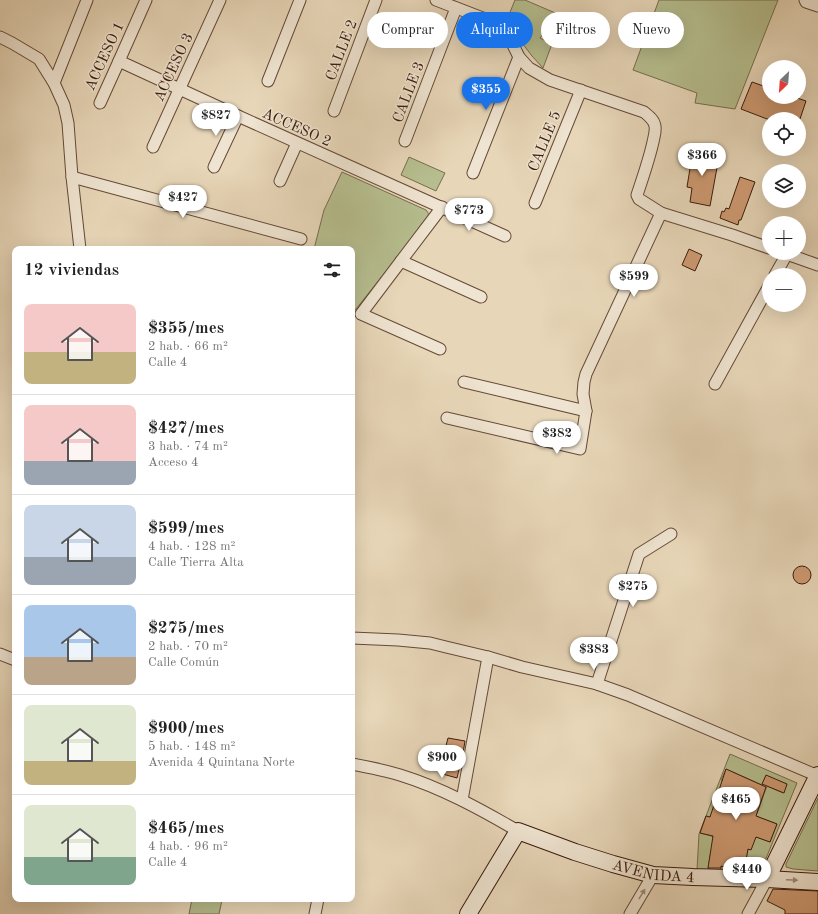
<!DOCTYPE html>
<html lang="es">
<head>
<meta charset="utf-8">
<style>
  body { margin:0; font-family:"Old Standard TT",serif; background:#f2f2f2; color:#222; height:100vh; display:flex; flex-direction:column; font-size:15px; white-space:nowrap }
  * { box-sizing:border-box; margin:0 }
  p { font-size:13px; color:#767676 }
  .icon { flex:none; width:22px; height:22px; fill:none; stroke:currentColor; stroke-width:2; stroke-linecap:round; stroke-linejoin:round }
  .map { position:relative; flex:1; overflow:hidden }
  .sheet { position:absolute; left:12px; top:246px; width:343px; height:656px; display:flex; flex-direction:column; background:#fff; border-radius:8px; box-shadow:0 4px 16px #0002 }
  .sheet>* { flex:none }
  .hud { position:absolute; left:367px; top:12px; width:380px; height:36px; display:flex; gap:8px }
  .needle { width:26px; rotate:205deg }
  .buttons { position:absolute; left:762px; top:60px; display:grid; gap:8px }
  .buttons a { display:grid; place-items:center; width:44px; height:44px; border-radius:50%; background:#fff; box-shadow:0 4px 16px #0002; font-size:20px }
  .price { position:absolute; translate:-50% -34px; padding:0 9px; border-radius:14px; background:#fff; color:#222; font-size:13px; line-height:26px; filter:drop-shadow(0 1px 2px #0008) }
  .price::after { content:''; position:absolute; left:50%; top:24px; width:12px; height:9px; margin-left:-6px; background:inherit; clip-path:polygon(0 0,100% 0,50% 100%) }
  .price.active { background:#1a73e8; color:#fff }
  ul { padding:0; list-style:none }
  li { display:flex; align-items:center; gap:12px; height:100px; padding:0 12px }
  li+li { border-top:1px solid #e0e0e0 }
  li span { display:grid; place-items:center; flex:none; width:112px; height:80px; border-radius:8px; color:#555 }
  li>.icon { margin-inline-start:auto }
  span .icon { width:48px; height:48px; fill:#fffc; stroke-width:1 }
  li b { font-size:17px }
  h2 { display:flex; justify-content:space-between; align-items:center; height:48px; padding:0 12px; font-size:17px }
  .pill { padding:0 14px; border-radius:18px; background:#fff; box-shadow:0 4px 16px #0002; font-size:14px; line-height:36px }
  .pill.active { background:#1a73e8; color:#fff }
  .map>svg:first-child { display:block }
  .green { fill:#b6be8f; stroke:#786c4e; fill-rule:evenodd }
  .building { fill:#ce9a72; stroke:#3a1b0c }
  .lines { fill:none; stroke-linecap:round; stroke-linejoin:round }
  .street-casing { stroke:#654a37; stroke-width:13 }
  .secondary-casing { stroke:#3a1b0c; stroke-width:18 }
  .street { stroke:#efe4d1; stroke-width:11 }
  .secondary { stroke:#efe4d1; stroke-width:16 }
  .oneway { fill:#9e8a78 }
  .labels { text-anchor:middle; stroke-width:3; stroke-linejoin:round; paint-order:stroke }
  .street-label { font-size:15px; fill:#3a1b0c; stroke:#efe4d1 }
</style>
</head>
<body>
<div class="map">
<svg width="818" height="914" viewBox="0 0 818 914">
  <rect width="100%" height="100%" fill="#e7d6b8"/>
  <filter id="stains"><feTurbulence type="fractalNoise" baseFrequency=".005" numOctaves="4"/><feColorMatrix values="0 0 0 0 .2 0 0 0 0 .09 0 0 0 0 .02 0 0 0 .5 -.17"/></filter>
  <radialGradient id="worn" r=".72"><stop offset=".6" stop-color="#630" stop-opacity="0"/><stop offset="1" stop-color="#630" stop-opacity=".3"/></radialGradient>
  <g class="green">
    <path d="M515 0H525L560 15 540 38 552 44 543 68 532 56 506 22Z"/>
    <path d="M659 0H778L735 109 695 103 697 93 633 70Z"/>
    <path d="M409 157 445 173 436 191 401 175Z"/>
    <path d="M342 172 426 210C429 213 429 216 427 220L352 314V249H314L324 210Z"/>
    <path d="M730 754 797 783 760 873 697 870 699 834ZM726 769 762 785 766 776 787 784 783 793 767 786 756 816 777 824 770 842 742 832 748 849 744 866 732 865V869L721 866 720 871 708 869 711 850 726 854 715 837 700 833 706 816 728 822 732 810 714 804 717 794 736 800 740 788 721 780Z"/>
    <path d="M818 798V871L793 869 786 867V864Z"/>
    <path d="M192 899 222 900 219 914H189Z"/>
  </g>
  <g class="building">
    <path d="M752 82 769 88V97H794L806 101 800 119H767L741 109Z"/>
    <path d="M693 150 715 154 714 161 718 162 710 206 690 202 692 188 687 187Z"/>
    <path d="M740 177 755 182 741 220H739L738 225 720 218 722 211 724 212 726 208 729 209Z"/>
    <path d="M689 249 702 255 695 271 682 265Z"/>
    <circle cx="802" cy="575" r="9"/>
    <path d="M448 738 465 741 463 753 457 778 439 773Z"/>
    <path d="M726 769 766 787 756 816 777 824 770 842 756 837 751 850 748 849 745 866 732 865V869L721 866V868H708L713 836 700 833 706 816 710 817Z"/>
    <path d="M766 775 787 784 784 793 762 784Z"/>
    <path d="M773 889 818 891V914H785V910L767 901Z"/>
  </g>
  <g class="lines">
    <g class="street-casing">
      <g id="street">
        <path d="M436 0 493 22 500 27 510 39 519 57 529 68 550 80 644 112C649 116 654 120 655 126 656 131 654 137 653 142 649 160 643 177 637 195L639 199 661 213 732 235 769 248"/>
        <path d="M805 0 806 2 818 6"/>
        <path d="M0 37 12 43 39 59 54 83 64 105 68 123 72 177 80 249"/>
        <path d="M119 61 238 116 505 236"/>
        <path d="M268 81 300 0"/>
        <path d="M54 83 87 0"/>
        <path d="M100 103 119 61 146 0"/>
        <path d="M334 111 376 0"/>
        <path d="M405 141 456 8"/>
        <path d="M153 147 220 0"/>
        <path d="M214 167 238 116"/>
        <path d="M473 173 519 57"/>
        <path d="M72 177 301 239"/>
        <path d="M280 181 297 143"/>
        <path d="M535 203 581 90"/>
        <path d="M442 207 401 261 481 297"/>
        <path d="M784 253 818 265"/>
        <path d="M401 261 361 314 440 349"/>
        <path d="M775 275 787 254"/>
        <path d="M464 382 586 411"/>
        <path d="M715 384 769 286"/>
        <path d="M447 418 580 449 586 411 583 394 584 382 586 374 661 213"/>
        <path d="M352 638 398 640 430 643 446 647 488 657 522 667 597 684 628 695 818 776"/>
        <path d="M0 654 15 660"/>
        <path d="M597 684 639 554 671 534"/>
        <path d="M352 764C368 767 384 770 400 775 442 788 480 809 518 831"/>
        <path d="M462 800 488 657"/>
        <path d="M315 914 318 899"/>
        <path d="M630 914 653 875"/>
        <path d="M748 914 767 879"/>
      </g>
    </g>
    <g class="secondary-casing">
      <g id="secondary">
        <path d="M767 879 818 775"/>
        <path id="s1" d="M468 914 518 831 575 852 613 864 653 875 693 877 767 879 818 882"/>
      </g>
    </g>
    <use href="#street" class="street"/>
    <use href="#secondary" class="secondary"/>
  </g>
  <defs><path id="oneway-solid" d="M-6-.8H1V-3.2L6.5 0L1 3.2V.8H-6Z"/></defs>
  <g class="oneway">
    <use href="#oneway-solid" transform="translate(792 880) rotate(3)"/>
    <use href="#oneway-solid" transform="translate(642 894) rotate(-59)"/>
  </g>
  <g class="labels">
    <g class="street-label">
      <text transform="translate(341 50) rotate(-69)" y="5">CALLE 2</text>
      <text transform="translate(104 56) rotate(-65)" y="5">ACCESO 1</text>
      <text transform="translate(173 67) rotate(-65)" y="5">ACCESO 3</text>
      <text transform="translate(408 92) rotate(-69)" y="5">CALLE 3</text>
      <text transform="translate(297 127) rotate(24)" y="5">ACCESO 2</text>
      <text transform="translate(544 141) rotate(-68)" y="5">CALLE 5</text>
      <text dy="5" stroke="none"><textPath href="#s1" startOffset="239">AVENIDA 4</textPath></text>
    </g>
  </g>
  <rect width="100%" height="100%" filter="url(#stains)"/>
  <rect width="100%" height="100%" fill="url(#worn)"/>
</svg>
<div class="buttons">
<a><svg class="needle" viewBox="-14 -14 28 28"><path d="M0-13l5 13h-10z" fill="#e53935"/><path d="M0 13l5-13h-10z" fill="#767676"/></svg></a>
<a><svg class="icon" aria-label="locate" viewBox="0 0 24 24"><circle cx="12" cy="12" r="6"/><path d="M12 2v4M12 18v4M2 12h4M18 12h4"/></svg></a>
<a><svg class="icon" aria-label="layers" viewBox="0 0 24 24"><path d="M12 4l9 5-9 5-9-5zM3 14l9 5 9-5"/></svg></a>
<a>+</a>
<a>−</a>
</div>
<b class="price active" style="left:486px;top:111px">$355</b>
<b class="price" style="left:216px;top:137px">$827</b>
<b class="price" style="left:702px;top:177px">$366</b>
<b class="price" style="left:183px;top:219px">$427</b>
<b class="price" style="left:469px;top:232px">$773</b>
<b class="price" style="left:634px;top:298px">$599</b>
<b class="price" style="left:557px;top:455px">$382</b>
<b class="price" style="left:633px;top:608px">$275</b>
<b class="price" style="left:594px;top:671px">$383</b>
<b class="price" style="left:442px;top:779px">$900</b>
<b class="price" style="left:736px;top:821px">$465</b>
<b class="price" style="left:747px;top:891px">$440</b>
<div class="hud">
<a class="pill">Comprar</a>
<a class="pill active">Alquilar</a>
<a class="pill">Filtros</a>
<a class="pill">Nuevo</a>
</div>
<section class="sheet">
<h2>12 viviendas<svg class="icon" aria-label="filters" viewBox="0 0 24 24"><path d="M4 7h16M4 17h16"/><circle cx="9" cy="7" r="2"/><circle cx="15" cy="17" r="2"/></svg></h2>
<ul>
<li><span style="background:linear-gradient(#f6c9c9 60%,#c2b280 0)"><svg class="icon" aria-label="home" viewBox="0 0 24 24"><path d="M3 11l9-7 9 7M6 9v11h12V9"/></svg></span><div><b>$355/mes</b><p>2 hab. · 66 m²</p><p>Calle 4</p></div></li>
<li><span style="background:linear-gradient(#f6c9c9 70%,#9aa5b1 0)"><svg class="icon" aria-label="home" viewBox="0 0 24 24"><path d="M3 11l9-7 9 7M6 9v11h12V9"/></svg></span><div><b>$427/mes</b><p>3 hab. · 74 m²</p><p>Acceso 4</p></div></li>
<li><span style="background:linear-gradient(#c9d6e8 65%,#9aa5b1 0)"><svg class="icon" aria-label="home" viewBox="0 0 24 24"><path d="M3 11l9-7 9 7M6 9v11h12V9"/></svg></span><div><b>$599/mes</b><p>4 hab. · 128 m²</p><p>Calle Tierra Alta</p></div></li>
<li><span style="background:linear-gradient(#a9c7e8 65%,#b9a48a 0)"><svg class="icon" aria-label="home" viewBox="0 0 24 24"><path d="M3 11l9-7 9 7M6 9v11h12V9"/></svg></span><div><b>$275/mes</b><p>2 hab. · 70 m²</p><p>Calle Común</p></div></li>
<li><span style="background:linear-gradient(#dfe7d0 70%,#c2b280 0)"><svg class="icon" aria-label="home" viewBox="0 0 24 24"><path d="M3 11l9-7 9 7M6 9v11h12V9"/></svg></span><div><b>$900/mes</b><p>5 hab. · 148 m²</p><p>Avenida 4 Quintana Norte</p></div></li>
<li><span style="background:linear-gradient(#dfe7d0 65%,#7fa58c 0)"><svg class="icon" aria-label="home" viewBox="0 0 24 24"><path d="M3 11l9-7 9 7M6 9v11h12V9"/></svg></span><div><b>$465/mes</b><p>4 hab. · 96 m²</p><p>Calle 4</p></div></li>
</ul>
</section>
</div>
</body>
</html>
